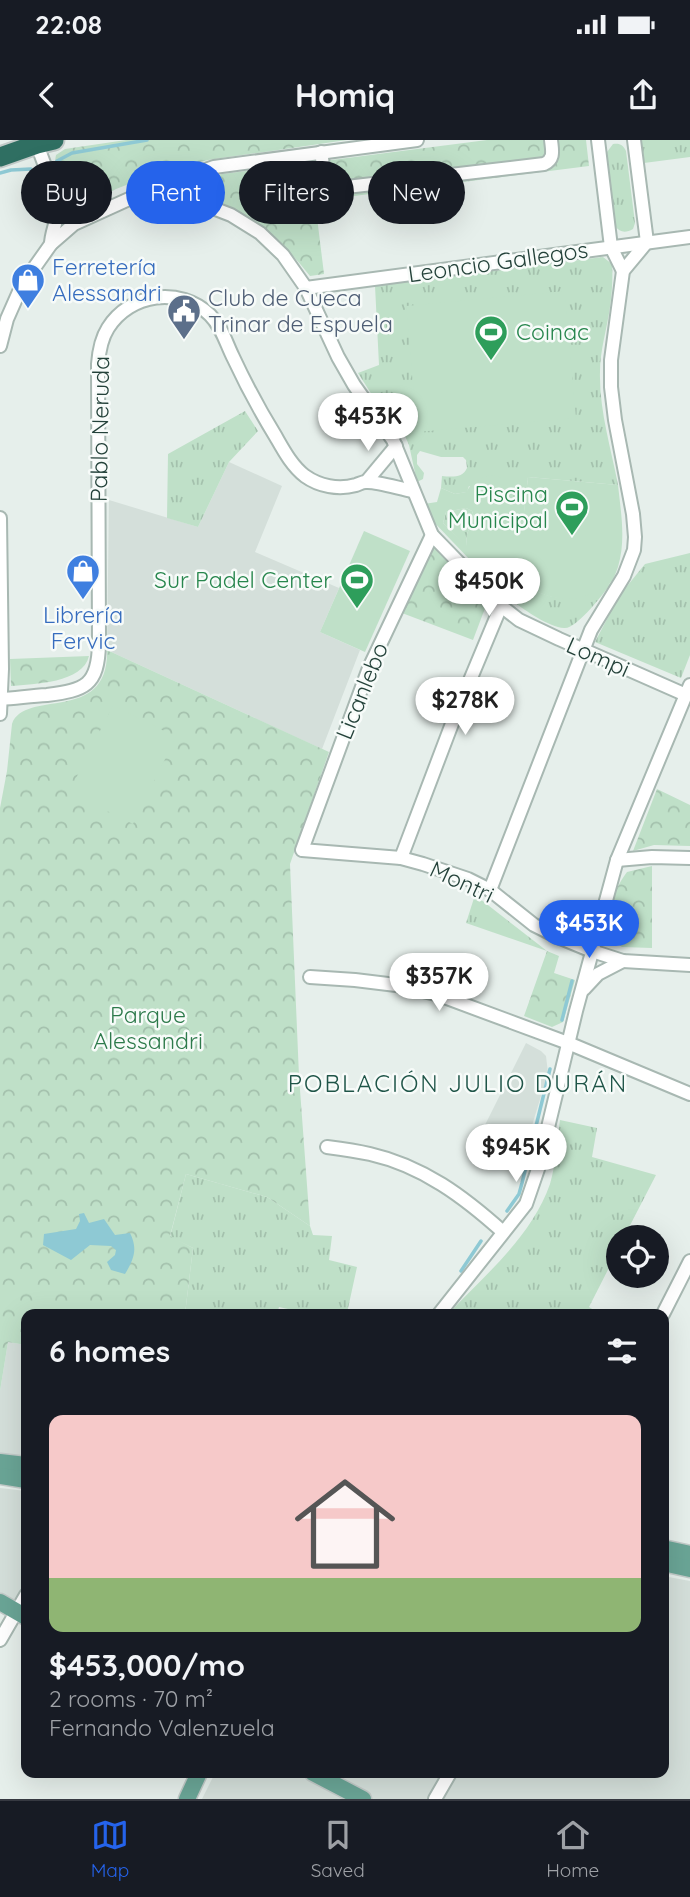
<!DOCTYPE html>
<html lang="en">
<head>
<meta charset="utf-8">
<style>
  body { margin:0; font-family:Quicksand,sans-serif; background:#242831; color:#f1f3f6; height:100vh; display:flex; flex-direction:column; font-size:26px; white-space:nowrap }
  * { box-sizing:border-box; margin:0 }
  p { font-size:23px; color:#9ea1a6 }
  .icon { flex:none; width:38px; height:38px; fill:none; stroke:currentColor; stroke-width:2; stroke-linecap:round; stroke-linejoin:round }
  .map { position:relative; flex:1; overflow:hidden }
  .drawer { position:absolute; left:21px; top:1169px; width:648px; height:469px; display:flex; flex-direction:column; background:#171b24; border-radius:14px; box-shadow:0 7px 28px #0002 }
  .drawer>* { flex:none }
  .hud { position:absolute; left:21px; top:21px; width:649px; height:63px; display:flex; gap:14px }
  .controls { position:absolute; left:606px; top:1085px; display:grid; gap:14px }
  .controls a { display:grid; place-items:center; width:63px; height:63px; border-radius:50%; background:#171b24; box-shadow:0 7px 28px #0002; font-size:35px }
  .price { position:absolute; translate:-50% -60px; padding:0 16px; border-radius:24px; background:#fff; color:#222; font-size:23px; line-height:46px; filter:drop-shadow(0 2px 4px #0008) }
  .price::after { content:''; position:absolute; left:50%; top:42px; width:21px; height:16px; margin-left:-10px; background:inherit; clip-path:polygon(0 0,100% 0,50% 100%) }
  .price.on { background:#2563eb; color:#fff }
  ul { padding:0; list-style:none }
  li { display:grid; align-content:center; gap:14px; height:371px; padding:0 28px }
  li span { display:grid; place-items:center; height:217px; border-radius:14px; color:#555 }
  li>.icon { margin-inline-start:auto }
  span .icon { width:126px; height:126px; fill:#fffc; stroke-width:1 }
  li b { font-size:30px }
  h2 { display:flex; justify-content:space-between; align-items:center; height:84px; padding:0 28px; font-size:30px }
  .tag { padding:0 24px; border-radius:32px; background:#171b24; box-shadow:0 7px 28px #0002; font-size:24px; line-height:63px }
  .tag.on { background:#2563eb; color:#fff }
  .status { display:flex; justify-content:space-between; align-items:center; height:49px; padding:0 35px; background:#171b24; direction:ltr }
  .status svg { height:19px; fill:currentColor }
  header { display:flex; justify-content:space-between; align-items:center; height:91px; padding:0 28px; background:#171b24; font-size:32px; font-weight:800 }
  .dock { display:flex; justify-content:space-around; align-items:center; height:98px; border-top:2px solid #363941; background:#171b24; font-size:19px; color:#9ea1a6 }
  .dock a { display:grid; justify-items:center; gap:4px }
  .dock .on { color:#2563eb }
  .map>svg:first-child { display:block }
  .built { fill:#d4dfda }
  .grass { fill:url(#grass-tufts) }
  .park { fill:url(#park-crowns) }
  .pitch { fill:#bfe0c8; fill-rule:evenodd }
  .water { fill:#8ec9d4 }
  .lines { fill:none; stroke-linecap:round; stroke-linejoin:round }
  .stream { stroke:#8ec9d4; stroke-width:3.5 }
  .minor-casing { stroke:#a8b8b2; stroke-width:16 }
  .major-casing { stroke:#c2cac8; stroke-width:19 }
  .highway-casing { stroke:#c2cac8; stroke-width:23 }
  .minor { stroke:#fff; stroke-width:12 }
  .major { stroke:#6aa596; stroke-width:16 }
  .highway { stroke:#2f6f62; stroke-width:19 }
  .labels { text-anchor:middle; stroke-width:5; stroke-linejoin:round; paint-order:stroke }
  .street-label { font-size:23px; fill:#24423a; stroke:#f7fbf9 }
  .shop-label { font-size:23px; fill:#366cbe; stroke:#f7fbf9; text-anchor:start }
  .service-label { font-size:23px; fill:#4e5e75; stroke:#f7fbf9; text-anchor:start }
  .leisure-label { font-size:23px; fill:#27864d; stroke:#f7fbf9; text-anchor:end }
  .park-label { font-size:23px; fill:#2d7a4b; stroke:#f7fbf9 }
  .neighbourhood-label { font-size:24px; letter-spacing:2px; fill:#1f5548; stroke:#f7fbf9 }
</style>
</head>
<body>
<div class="status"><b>22:08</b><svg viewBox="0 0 49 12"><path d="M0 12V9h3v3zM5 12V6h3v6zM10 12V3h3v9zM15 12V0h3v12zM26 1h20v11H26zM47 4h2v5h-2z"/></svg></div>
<header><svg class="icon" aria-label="back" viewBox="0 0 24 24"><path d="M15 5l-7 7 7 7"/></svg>Homiq<svg class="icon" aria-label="share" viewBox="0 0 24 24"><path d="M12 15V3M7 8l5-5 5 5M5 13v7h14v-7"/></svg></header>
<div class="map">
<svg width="690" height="1659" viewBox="0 0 690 1659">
  <defs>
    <pattern id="grass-tufts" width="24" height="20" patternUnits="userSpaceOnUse" patternTransform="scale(1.75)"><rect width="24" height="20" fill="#bfe0c8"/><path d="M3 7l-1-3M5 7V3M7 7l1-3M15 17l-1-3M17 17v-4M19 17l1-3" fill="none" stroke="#a4c1ad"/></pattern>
    <pattern id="park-crowns" width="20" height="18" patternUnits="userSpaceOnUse" patternTransform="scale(1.75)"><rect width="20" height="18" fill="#bfe0c8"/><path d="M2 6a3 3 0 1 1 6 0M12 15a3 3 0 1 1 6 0" fill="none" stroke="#a4c1ad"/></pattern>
  </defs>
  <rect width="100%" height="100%" fill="#e6efeb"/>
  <g class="built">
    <path d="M229 322 282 346 255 412 339 448 320 492 360 510 322 609 107 510 109 360 198 387Z"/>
    <path d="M526 903 541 911 546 916 548 933 527 1002 485 985Z"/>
    <path d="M8 1202 26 1205V1320L0 1316V1251Z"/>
    <path d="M0 1348 26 1351V1486L0 1472Z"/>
    <path d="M663 1436 690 1441V1659H202L215 1633H663Z"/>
  </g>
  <g class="grass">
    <path d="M638 0H690V17L644 23Z"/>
    <path d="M613 4C620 3 623 5 626 11L635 83 633 89C626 93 620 93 615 86L607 12Z"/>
    <path d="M603 117 612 124C613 138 612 153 610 167 607 189 600 210 600 232 599 270 611 308 618 345L528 337 524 373 514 372 469 346 467 352 455 354 441 348 442 336C452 337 463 338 467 328L466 320 463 317H441L420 311 417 315V324L424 333 423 339 417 342 409 305 404 294 392 274 372 255 358 233 379 225 375 146Z"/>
    <path d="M245 271 258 291 229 322 198 387 167 378 168 314Z"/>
    <path d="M466 368 472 371 474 377 467 394 466 407 443 383 446 372Z"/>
    <path d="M690 413V515L681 538 595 502 619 456 645 424Z"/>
    <path d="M612 442C605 452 576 490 564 488 549 487 526 471 514 462L515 451 529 447C558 465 585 459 612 442Z"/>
    <path d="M475 755 547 811 466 783Z"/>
    <path d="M560 980 597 988 592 1017 656 1035 624 1097H618V1110L589 1167 600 1174H448C485 1135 532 1096 550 1044 556 1024 557 1000 560 980Z"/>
    <path d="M186 1034 267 1057 310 1086 313 1095 332 1096 329 1120 357 1127 347 1173 341 1172 340 1174H310L279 1167 277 1174H185L193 1108 170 1097Z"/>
  </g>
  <g class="park">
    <path d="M126 0H347L208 20 152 35 116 49 81 69 73 68C63 53 52 32 56 15L65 9Z"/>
    <path d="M487 0H586L589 26 315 61 324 134 310 136C292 113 272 93 246 77 238 72 214 63 210 54 206 44 213 37 222 34Z"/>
    <path d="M432 405 487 463 473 500 402 473Z"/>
    <path d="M107 510 329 612 290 724 299 936 310 1086 267 1057 186 1034 170 1096 193 1108 185 1174H26V1205L8 1202 0 1251V668L7 631 12 584C25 548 109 585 107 510Z"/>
    <path d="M89 516C83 543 34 544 11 546L10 519Z"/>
    <path d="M657 649 690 665V706L654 705 633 711Z"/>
    <path d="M652 726V808L622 807 611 800C609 770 609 757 627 732Z"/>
    <path d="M547 811 559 816 554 833 575 840 563 882 552 887 524 876Z"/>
  </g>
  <g class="pitch">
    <path d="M565 151 576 278 417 292 406 166Z"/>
    <path d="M489 335C514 337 514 352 514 372H524L528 337 618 345C621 373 626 400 618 427 616 432 614 439 611 442 605 449 591 454 582 457 563 462 545 457 529 447L515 451 514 462 494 445 429 377 424 364 437 362 441 348 455 354 466 352 473 342ZM466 368 472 371 474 377 467 394 466 406 443 383 446 372Z"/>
    <path d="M364 391 410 411 365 512 320 492Z"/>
    <path d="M113 565 176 597 133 684 69 652Z"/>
  </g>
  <path class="water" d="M84 1073 89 1083 104 1079 115 1095 130 1093C138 1109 134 1119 125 1134L111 1130 107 1122 115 1115 116 1110 111 1106 90 1105 71 1120 43 1105 44 1094 76 1089 80 1081 79 1074Z"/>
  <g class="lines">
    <g class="stream">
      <path d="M57 21 72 13 147 0"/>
      <path d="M0 33 11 30 31 29"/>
      <path d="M562 880 572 841"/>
      <path d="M507 1071 519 1054 522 1043 550 929"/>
      <path d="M461 1131 481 1101"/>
    </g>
    <g class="minor-casing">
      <g id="minor">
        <path d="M598 0 611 107 623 131"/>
        <path d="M37 4C44 25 55 48 57 70 58 81 51 92 51 104"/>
        <path d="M321 12C324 26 322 45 338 48L544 24C555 19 552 10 551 0"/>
        <path d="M190 36 200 63"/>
        <path d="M151 49 200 63 231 75 260 93 283 115 306 148 338 217 354 245 393 300 432 395 501 466 519 480 559 499 686 555"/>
        <path d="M306 148 690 97"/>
        <path d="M0 206 7 179 22 145 51 104 74 84 151 49 214 27 417 0"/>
        <path d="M366 342 396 306"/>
        <path d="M0 378 2 529 0 574"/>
        <path d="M432 395 369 528 302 710 401 718 423 724 468 739 490 750 534 785 558 797 592 811 623 821 690 825"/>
        <path d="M1 559C16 558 31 556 47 555 85 550 98 546 99 504L98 224C99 211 101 199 108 188 130 153 180 146 210 175 222 187 226 203 233 217 246 245 260 271 276 297 284 311 292 326 305 336 319 346 338 350 356 345 359 344 362 342 366 342 376 341 401 349 413 351"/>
        <path d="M401 718 453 581 501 466"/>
        <path d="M617 720 652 717 690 718"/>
        <path d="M490 750 591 490 624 436 634 410 635 397 633 374 615 280 611 247V220L623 131 647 102 634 0"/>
        <path d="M310 837 355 840 396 845 436 854 568 903 690 954"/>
        <path d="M584 849 598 834 623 821"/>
        <path d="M327 1007C342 1009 356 1011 370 1014 423 1026 464 1057 503 1092"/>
        <path d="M439 1174 526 1064 538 1029 576 871 617 720 690 545"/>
        <path d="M663 1174 690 1121"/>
        <path d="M0 1500 26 1455"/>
        <path d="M435 1659 450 1633"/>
      </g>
    </g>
    <g class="major-casing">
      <g id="major">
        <path d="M0 1322 26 1325"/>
        <path d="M0 1336 26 1340"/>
        <path d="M663 1408 690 1414"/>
        <path d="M663 1423 690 1429"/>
        <path d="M0 1462 26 1477"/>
        <path d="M313 1633 363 1659"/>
        <path d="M187 1659 199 1633"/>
      </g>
    </g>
    <g class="highway-casing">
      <path id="highway" d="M0 17 37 4 54 0"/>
    </g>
    <use href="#minor" class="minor"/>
    <use href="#major" class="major"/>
    <use href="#highway" class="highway"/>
  </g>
  <defs>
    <g id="shop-pin" transform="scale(1.75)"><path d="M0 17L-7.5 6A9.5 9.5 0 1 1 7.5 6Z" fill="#3f7fe0" stroke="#f7fbf9"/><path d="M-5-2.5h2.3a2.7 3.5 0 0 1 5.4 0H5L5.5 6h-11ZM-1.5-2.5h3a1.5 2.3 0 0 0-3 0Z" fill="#fff"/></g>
    <g id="civic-pin" transform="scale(1.75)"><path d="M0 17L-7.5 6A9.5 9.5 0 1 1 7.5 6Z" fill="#5c6f8a" stroke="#f7fbf9"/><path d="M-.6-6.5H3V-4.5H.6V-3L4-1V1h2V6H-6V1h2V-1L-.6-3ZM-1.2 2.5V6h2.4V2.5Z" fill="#fff"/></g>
    <g id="stadium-pin" transform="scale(1.75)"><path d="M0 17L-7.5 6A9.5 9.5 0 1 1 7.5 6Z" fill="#2e9e5b" stroke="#f7fbf9"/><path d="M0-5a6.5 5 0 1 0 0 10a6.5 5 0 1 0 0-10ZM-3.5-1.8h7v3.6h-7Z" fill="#fff"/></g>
  </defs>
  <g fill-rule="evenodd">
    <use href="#shop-pin" x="28" y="140"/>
    <use href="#civic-pin" x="184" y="171"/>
    <use href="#stadium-pin" x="491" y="192"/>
    <use href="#stadium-pin" x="572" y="367"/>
    <use href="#shop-pin" x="83" y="431"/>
    <use href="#stadium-pin" x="357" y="440"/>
  </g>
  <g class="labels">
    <g class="street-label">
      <text transform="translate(498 122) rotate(-8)" y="8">Leoncio Gallegos</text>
      <text transform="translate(100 289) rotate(-89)" y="8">Pablo Neruda</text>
      <text transform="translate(598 517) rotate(24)" y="8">Lompi</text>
      <text transform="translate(362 551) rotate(-68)" y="8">Licanlebo</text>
      <text transform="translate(462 742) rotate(25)" y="8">Montri</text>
    </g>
    <g class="shop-label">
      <text x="52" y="135">Ferretería<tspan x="52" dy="26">Alessandri</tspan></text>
      <text x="83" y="483" text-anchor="middle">Librería<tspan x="83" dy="26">Fervic</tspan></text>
    </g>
    <g class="service-label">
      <text x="208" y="166">Club de Cueca<tspan x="208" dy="26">Trinar de Espuela</tspan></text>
    </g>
    <g class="leisure-label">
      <text x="516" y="200" text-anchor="start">Coinac</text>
      <text x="548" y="362">Piscina<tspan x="548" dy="26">Municipal</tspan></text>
      <text x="332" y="448">Sur Padel Center</text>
    </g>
    <g class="park-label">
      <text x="148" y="883">Parque<tspan x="148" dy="26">Alessandri</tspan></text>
    </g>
    <g class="neighbourhood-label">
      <text x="458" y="952">POBLACIÓN JULIO DURÁN</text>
    </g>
  </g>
</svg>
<div class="controls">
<a><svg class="icon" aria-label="locate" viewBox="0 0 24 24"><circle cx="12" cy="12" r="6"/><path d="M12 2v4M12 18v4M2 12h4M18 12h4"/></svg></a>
</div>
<b class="price" style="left:368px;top:313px">$453K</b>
<b class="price" style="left:489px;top:478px">$450K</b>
<b class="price" style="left:465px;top:597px">$278K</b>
<b class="price on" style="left:589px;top:820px">$453K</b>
<b class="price" style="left:439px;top:873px">$357K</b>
<b class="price" style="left:516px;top:1044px">$945K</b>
<div class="hud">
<a class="tag">Buy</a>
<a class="tag on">Rent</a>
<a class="tag">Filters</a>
<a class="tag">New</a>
</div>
<section class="drawer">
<h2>6 homes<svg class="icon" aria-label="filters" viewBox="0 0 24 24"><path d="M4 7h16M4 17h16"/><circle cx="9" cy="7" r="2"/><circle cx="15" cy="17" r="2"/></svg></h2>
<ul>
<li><span style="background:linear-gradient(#f6c9c9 75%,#8fb573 0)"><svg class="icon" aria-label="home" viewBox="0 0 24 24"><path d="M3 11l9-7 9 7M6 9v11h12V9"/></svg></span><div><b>$453,000/mo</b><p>2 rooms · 70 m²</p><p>Fernando Valenzuela</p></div></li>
</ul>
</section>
</div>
<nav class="dock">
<a class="on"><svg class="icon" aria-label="map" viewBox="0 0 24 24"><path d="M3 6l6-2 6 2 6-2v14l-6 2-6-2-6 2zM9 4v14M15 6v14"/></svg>Map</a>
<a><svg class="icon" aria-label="saved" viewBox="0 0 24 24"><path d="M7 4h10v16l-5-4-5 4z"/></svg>Saved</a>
<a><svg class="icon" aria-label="home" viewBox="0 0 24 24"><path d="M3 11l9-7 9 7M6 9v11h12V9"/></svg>Home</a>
</nav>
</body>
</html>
